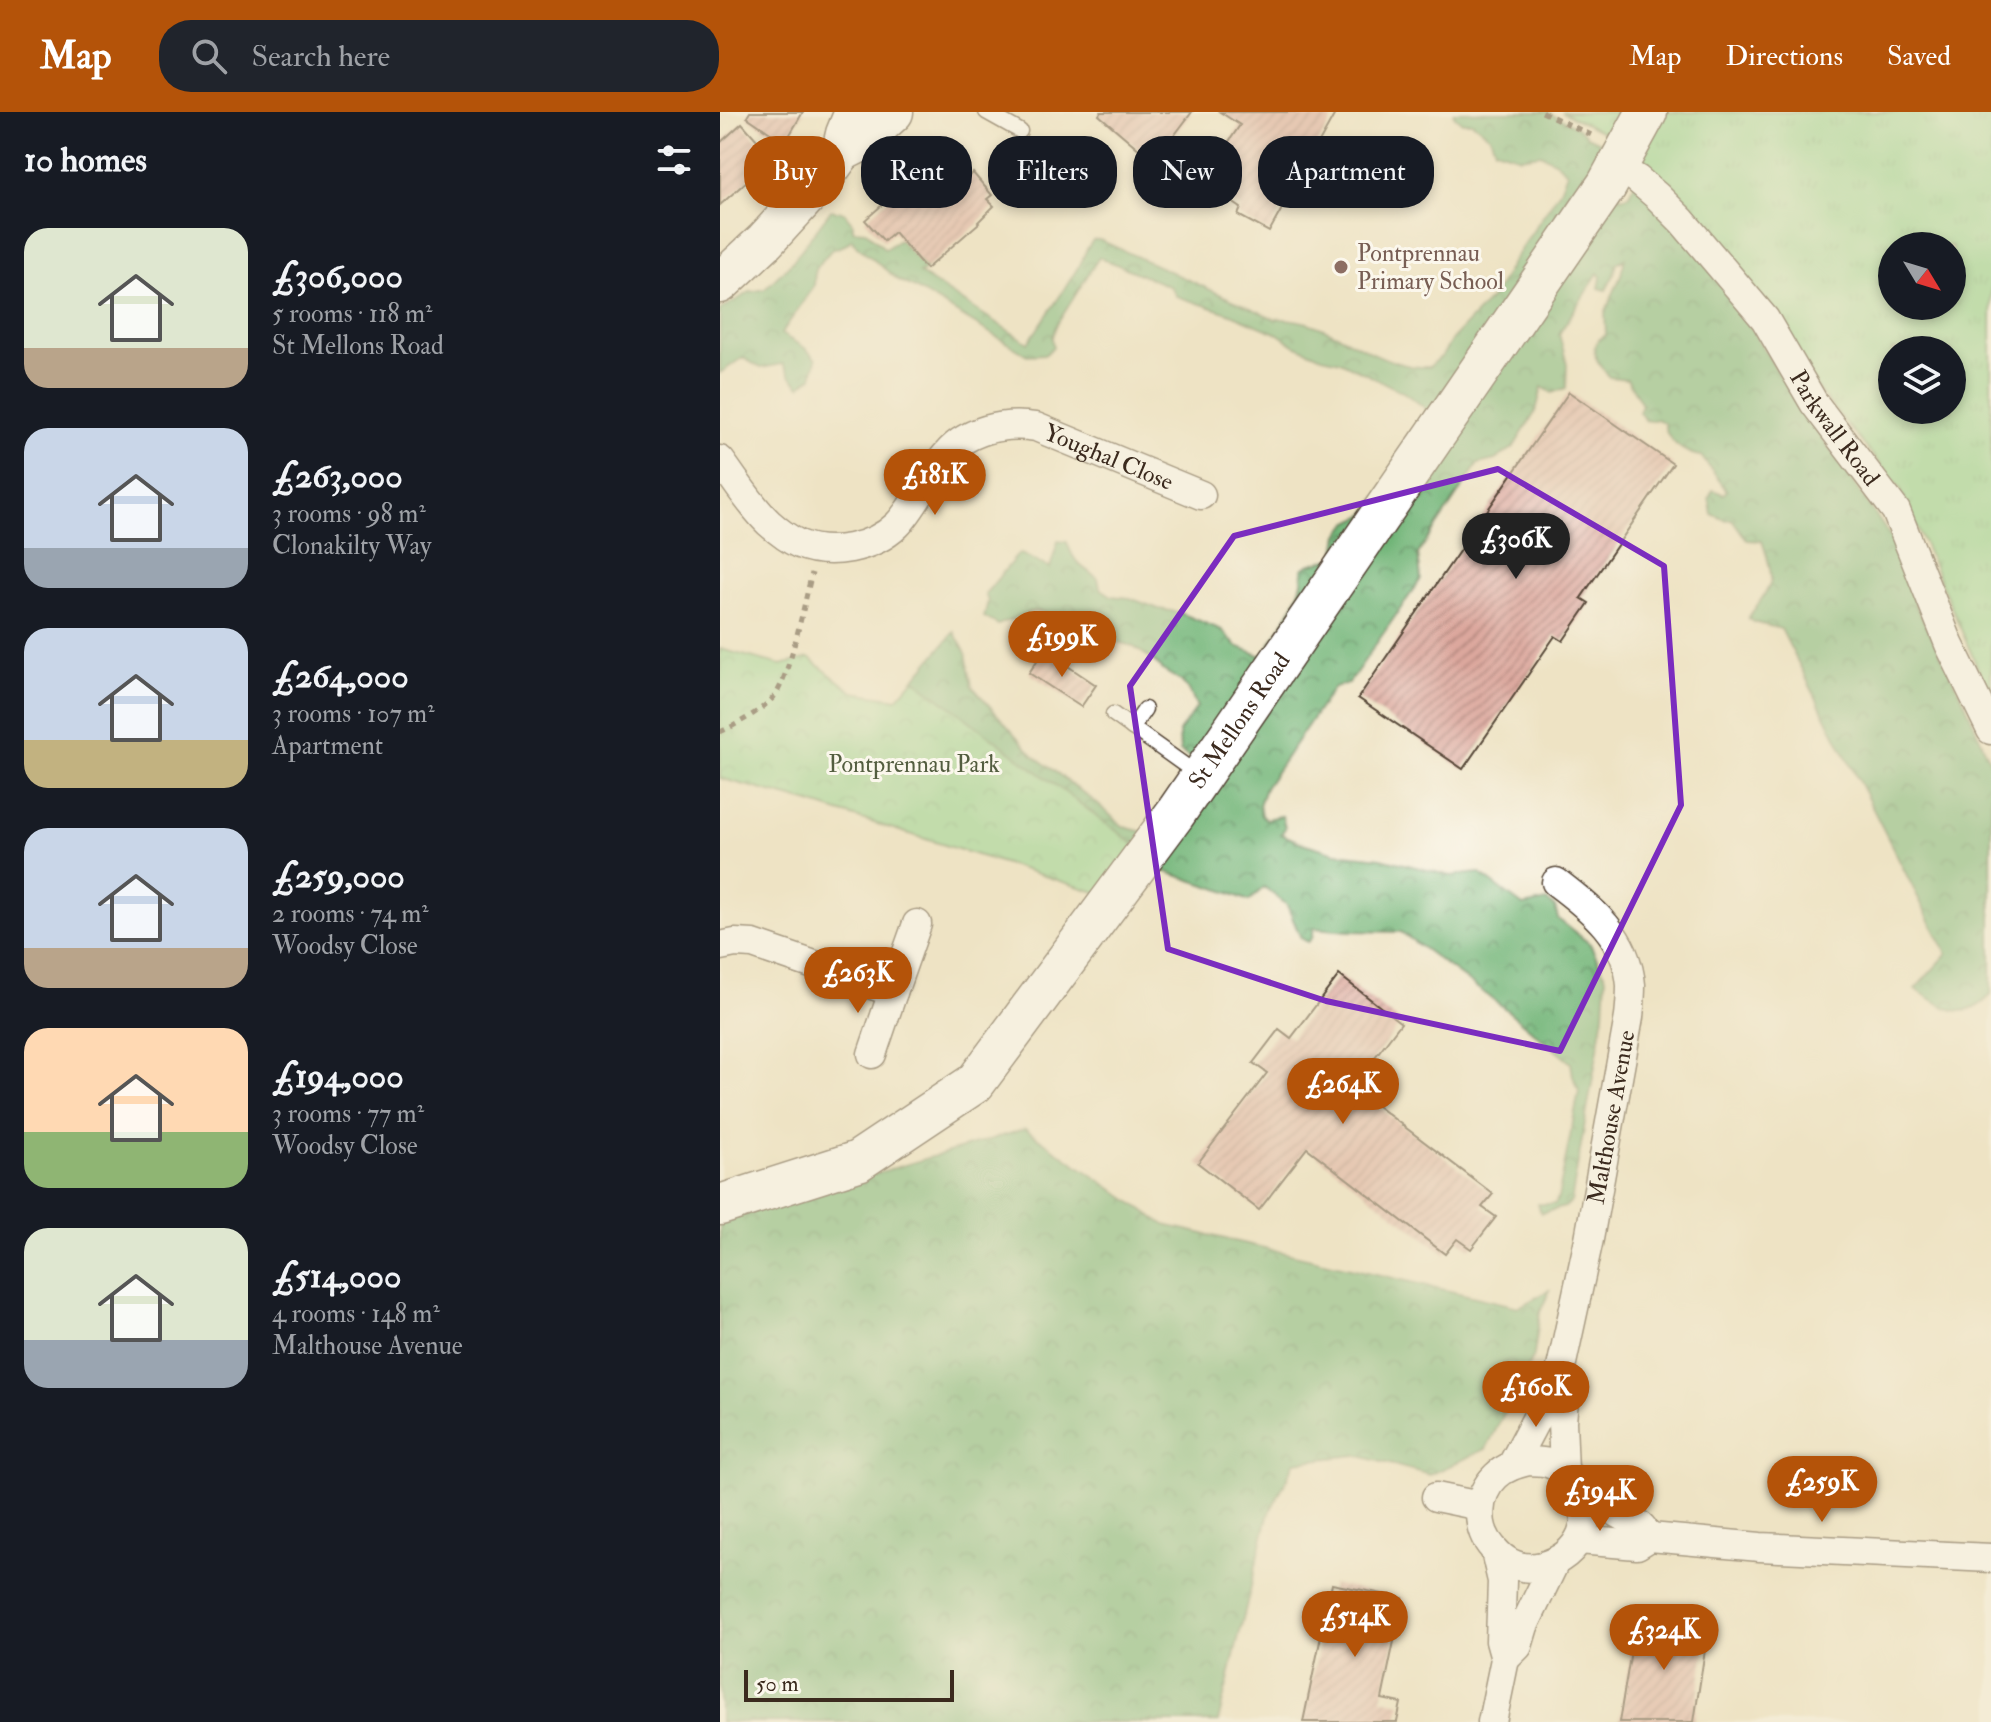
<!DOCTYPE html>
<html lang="en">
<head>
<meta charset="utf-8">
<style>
  body { margin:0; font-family:"IM FELL Double Pica",serif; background:#20242c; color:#f1f3f6; height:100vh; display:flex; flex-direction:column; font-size:30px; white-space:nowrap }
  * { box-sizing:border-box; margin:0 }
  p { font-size:26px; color:#9ea1a6 }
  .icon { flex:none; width:44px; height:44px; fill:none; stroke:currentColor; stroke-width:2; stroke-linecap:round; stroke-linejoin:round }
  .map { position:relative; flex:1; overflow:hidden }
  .sheet { display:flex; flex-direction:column; background:#171b24; width:720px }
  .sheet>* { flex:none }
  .guide { position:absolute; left:24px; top:24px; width:760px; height:72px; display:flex; gap:16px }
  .needle { width:52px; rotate:128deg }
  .controls { position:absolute; left:1158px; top:120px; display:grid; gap:16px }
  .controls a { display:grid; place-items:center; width:88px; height:88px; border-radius:50%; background:#171b24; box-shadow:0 4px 12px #0003; font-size:40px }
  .scale { position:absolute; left:24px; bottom:20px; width:210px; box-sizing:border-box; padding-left:8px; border:4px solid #3b2a1e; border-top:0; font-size:22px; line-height:28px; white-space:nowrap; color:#3b2a1e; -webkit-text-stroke:6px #fbf7ec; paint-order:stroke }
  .price { position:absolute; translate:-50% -68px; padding:0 18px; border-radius:28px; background:#b45309; color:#fff; font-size:26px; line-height:52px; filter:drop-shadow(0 2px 4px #0008) }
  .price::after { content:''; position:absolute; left:50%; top:48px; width:24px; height:18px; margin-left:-12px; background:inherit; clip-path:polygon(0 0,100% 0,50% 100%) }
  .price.on { background:#222; color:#fff }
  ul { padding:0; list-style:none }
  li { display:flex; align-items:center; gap:24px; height:200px; padding:0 24px }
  li span { display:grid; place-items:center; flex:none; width:224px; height:160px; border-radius:24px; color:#555 }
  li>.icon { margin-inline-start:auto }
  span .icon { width:96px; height:96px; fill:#fffc; stroke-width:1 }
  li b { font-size:34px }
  h2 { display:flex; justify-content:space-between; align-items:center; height:96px; padding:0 24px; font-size:34px }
  .pill { padding:0 28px; border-radius:32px; background:#171b24; box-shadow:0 4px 12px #0003; font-size:28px; line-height:72px }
  .pill.on { background:#b45309; color:#fff }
  header { display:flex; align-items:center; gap:48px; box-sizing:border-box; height:112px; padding:0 40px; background:#b45309; color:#fff }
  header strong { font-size:38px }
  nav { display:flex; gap:44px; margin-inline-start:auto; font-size:28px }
  .search { width:560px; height:72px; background:#20242c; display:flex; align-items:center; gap:20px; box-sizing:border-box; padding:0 28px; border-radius:32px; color:#9ea1a6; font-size:30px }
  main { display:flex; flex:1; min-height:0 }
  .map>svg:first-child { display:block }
  .grass { fill:url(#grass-tufts); stroke:#647e56; stroke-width:2; fill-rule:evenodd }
  .forest { fill:url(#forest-crowns); stroke:#56704b; stroke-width:2 }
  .park { fill:url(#park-crowns); stroke:#647e56; stroke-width:2 }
  .building { fill:url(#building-hatch) }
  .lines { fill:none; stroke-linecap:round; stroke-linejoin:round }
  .lane-casing { stroke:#564637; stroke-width:17 }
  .street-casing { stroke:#564637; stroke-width:31 }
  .secondary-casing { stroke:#564637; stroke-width:43 }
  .path { stroke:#564637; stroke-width:5; stroke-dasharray:6 6; stroke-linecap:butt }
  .lane { stroke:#fff; stroke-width:14 }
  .street { stroke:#fff; stroke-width:28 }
  .secondary { stroke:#fff; stroke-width:40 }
  .marked { fill:none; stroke:#7b2cbf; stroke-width:6; stroke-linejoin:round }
  .education-dot { fill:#8d6e63; stroke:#fbf7ec; stroke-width:3 }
  .labels { text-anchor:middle; stroke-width:6; stroke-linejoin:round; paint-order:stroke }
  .education-label { font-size:24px; fill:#785e54; stroke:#fbf7ec; text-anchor:start }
  .street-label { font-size:24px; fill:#3b2a1e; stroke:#fbf7ec }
  .park-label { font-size:24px; fill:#535d3f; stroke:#fbf7ec }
</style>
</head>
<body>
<header>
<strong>Map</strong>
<div class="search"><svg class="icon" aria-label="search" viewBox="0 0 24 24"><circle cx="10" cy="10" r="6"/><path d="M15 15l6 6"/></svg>Search here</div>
<nav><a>Map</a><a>Directions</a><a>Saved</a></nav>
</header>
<main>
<section class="sheet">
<h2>10 homes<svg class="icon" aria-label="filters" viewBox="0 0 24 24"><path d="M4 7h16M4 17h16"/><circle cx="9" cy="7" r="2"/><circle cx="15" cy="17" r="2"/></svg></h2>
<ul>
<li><span style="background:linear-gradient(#dfe7d0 75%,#b9a48a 0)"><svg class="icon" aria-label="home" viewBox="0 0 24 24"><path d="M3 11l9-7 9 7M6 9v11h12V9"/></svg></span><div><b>£306,000</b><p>5 rooms · 118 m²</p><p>St Mellons Road</p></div></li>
<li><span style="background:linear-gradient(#c9d6e8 75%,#9aa5b1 0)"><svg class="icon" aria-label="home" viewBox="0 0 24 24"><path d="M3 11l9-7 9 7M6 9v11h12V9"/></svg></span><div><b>£263,000</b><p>3 rooms · 98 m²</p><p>Clonakilty Way</p></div></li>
<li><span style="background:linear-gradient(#c9d6e8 70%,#c2b280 0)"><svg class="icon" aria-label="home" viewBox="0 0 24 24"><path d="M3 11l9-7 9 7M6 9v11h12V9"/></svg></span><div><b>£264,000</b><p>3 rooms · 107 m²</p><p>Apartment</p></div></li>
<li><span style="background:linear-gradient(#c9d6e8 75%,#b9a48a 0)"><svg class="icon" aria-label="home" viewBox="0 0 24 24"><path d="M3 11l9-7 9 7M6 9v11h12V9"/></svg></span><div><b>£259,000</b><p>2 rooms · 74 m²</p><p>Woodsy Close</p></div></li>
<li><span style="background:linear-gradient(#ffd9b3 65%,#8fb573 0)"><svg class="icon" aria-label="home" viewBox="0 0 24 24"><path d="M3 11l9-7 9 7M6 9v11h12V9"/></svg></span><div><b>£194,000</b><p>3 rooms · 77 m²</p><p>Woodsy Close</p></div></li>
<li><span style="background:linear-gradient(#dfe7d0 70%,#9aa5b1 0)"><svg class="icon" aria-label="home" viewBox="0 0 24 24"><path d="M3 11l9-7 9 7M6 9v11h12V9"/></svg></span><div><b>£514,000</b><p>4 rooms · 148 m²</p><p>Malthouse Avenue</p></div></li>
</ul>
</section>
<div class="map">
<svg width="1271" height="1610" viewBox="0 0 1271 1610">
  <defs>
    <pattern id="grass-tufts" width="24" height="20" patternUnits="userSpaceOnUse" patternTransform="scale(2)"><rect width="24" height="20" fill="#8cd38d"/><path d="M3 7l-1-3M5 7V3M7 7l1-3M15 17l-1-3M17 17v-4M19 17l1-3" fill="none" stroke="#7ab579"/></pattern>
    <pattern id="forest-crowns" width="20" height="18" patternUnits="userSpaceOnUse" patternTransform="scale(2)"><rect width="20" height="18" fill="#71b578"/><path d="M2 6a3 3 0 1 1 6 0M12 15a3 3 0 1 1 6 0" fill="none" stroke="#5e9362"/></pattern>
    <pattern id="park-crowns" width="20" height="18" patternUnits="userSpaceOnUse" patternTransform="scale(2)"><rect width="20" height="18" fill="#8cd38d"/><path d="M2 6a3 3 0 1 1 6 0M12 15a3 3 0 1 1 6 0" fill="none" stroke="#7ab579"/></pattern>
    <pattern id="building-hatch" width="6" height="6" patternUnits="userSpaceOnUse" patternTransform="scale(2)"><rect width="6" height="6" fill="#dca79d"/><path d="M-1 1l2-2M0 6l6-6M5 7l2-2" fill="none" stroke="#b4887f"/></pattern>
  </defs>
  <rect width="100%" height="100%" fill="#fbf7ec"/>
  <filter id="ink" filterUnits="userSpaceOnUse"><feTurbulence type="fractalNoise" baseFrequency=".0125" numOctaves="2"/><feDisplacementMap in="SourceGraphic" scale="16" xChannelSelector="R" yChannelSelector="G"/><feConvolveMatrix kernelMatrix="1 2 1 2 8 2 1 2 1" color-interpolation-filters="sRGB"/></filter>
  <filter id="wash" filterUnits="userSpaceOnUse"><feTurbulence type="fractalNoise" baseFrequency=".006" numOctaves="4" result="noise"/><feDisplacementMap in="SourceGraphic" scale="32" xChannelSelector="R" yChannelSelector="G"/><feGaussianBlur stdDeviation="1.8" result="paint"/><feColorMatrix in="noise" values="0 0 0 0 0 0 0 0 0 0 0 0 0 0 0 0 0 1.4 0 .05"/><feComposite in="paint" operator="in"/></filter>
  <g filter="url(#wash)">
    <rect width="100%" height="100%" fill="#eee3c4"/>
    <path class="grass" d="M940 0H1271V587L1180 376 1103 284 923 44ZM1172 134H1232V194H1172ZM1172 238H1232V298H1172Z"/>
    <g class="forest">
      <path d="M733 0H827L857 15 867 24 884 32 889 36 900 86 908 84 917 67 922 44 1031 172 1013 186 1081 299 1119 349 1174 430 1195 492 1243 586 1271 652V883C1243 913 1224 895 1195 877L1227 842 1061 517 1033 510 1028 506C1034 497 1051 477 1051 467 1051 454 1046 441 1042 429L1027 428 1012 407 1005 408 992 402 989 386 993 378 1003 382 1007 379 981 344C964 342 946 328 944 311L937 307 930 309 925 308 919 300 922 292 907 267 889 265C878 251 864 235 886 223L885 201 900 166 905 147 897 151 894 163 886 178 879 176 881 165 878 161 839 222 847 252 846 276 832 281 822 275 816 299 793 336 775 348 758 352 698 442 701 467 629 571 614 575 545 676 539 693 541 704 546 707 562 704 565 716 561 722 582 731 616 741 661 746 731 764 759 761 803 794 827 789 835 795 838 807 870 832 886 865 884 903 851 1090 845 1095 821 1101 818 1092H835L838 1086 859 979 853 964 851 951 782 894 681 820 629 819 594 816 592 826 588 830 581 826 567 793 544 775 529 789 510 781 425 753 471 647 460 639 459 620 477 595 469 578 461 569 444 559 433 548 412 534 371 522 362 513 337 509 321 499 310 500 278 513 264 505 268 489 265 482 299 441 330 456 338 429 347 430C354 451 361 455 378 466L380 476 392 484 410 486 439 497 458 500 502 518 516 534 542 544C553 528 579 489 582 470 583 466 582 462 582 457L589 453 615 445 619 423 628 411 646 402 708 307 704 295 683 280 620 249 602 245 574 233 558 222 511 202 456 184 451 175 379 145 336 214 332 225 333 235 326 242 307 243 193 175 178 168 137 134 132 127 125 133 111 138 95 157 94 174 61 222 85 236 96 247 92 265 80 274 70 264 63 252 41 256 23 246 0 261V198L30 180 45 177 72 150 111 98 124 100 133 112V118L146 119 165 137 180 127 206 157 199 161 308 231 344 178 360 152 367 137 373 128H380L555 207C604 204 643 245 690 254 696 255 703 255 709 255L722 244 732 227 774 183 794 147 839 80 847 60 836 50 821 42 800 45 775 37 770 24 752 10H741L734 4Z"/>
      <path d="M234 520 246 541 252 574 313 643 374 689 404 715 432 722 379 781 87 690 0 666V644L178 587Z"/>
      <path d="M305 1017 445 1113 799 1195 830 1178 820 1200 814 1243 766 1337 710 1363 636 1343 575 1350 548 1404 498 1610H0V1108Z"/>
    </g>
    <g class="park">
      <path d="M842 0H917L909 10 889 23Z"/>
      <path d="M0 537 61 553 89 546 133 580 177 587 194 567 419 736 379 781 87 690 0 666Z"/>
    </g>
    <g id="blocks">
      <g class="building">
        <path d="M30 0H83L65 31 27 5Z"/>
        <path d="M381 0H472L434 50 379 3Z"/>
        <path d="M500 0H616L549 120 518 103 521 96 512 90 513 88 483 68 520 13Z"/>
        <path d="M22 11 53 46 0 93V31Z"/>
        <path d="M212 25 248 65 253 61 272 83 267 87 274 94 258 110 259 111 206 157 174 120 164 129 145 108 186 72 174 59Z"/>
        <path d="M849 280 953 352 861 486 869 491 843 529 835 524 743 657 638 586Z"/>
        <path d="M324 538 376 573 361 595 309 561Z"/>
        <path d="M619 863 681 911 632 975 773 1082 762 1095 776 1105 751 1137 737 1127 725 1142 587 1036 539 1098 478 1051 547 961 533 951 559 917 571 926Z"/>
        <path d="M612 1472 683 1486 662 1587 681 1591 677 1610H583Z"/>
        <path d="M917 1503 988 1518 974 1610H899Z"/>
      </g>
    </g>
  </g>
  <g filter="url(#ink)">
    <use href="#blocks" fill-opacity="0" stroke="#564637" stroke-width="2"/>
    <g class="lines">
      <g class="lane-casing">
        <g id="lane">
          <path d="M266 0 300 19"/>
          <path d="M393 602 477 662"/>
          <path d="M412 616 425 597"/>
        </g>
      </g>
      <g class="street-casing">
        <g id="street">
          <path id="s1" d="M898 55 917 67 937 84 962 109 1045 207 1094 291 1176 399 1229 532 1271 618"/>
          <path id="s2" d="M0 348C15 368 31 394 49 411 58 419 68 427 79 432 110 445 153 436 177 413 199 391 214 348 240 330 263 315 290 311 316 315L481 383"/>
          <path d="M0 834 15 831 33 832 173 880 197 812"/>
          <path d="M152 942 173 880"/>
          <path d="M839 1265 845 1278 842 1309 844 1359"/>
          <path d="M809 1349C815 1350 822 1349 828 1351 839 1354 850 1363 856 1373 877 1407 860 1444 822 1454 802 1459 786 1452 773 1436 755 1416 756 1383 776 1364 785 1355 797 1352 809 1349Z"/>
          <path id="s3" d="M792 1353 822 1296 828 1276 839 1265 869 1127 909 905C910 895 911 884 911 873 907 825 872 797 836 770"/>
          <path d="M860 1380 921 1414 930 1425"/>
          <path d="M716 1385 760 1394"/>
          <path d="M859 1428 917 1433 930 1425 1040 1435 1271 1446"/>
          <path d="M785 1547 798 1534 804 1514 835 1450"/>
          <path d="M772 1610 785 1547 780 1529 782 1469 775 1439"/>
        </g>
      </g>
      <g class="secondary-casing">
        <g id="secondary">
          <path d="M122 39 140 30 173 0"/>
          <path d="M0 171 45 129 101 68 122 39 126 22 135 0"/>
          <path id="s4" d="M0 1093 138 1049 255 971 455 702 887 73 927 0"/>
        </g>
      </g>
      <g class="path">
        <path d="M822 0 876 25"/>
        <path d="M0 620C18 612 39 600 53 586 69 569 85 487 92 461"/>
      </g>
      <use href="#lane" class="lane"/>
      <use href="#street" class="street"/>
      <use href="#secondary" class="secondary"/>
    </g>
  </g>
  <path d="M0 0H1271V1610H0ZM778 357 944 454 961 693 840 939 606 889 448 837 410 574 514 424Z" fill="#eee3c4" fill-opacity=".55" fill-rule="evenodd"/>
  <path class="marked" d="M778 357 944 454 961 693 840 939 606 889 448 837 410 574 514 424Z"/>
  <circle class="education-dot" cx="621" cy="155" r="8"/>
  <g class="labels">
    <g class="education-label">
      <text x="637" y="149">Pontprennau<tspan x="637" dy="28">Primary School</tspan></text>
    </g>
    <g class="street-label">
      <text dy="8" stroke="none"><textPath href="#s1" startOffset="342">Parkwall Road</textPath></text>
      <text dy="8" stroke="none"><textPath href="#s2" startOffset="484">Youghal Close</textPath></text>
      <text dy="8" stroke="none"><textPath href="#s4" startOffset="734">St Mellons Road</textPath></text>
      <text dy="8" stroke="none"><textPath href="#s3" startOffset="366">Malthouse Avenue</textPath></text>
    </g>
    <g class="park-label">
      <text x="194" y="660">Pontprennau Park</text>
    </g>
  </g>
</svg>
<div class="controls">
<a><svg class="needle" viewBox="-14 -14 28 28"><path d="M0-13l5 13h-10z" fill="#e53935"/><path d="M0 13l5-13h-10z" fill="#9ea1a6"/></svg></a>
<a><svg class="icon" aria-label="layers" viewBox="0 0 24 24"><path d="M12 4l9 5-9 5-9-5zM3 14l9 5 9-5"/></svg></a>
</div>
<div class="scale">50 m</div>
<b class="price" style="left:215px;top:405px">£181K</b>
<b class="price on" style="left:796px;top:469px">£306K</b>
<b class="price" style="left:342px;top:567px">£199K</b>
<b class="price" style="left:138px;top:903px">£263K</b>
<b class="price" style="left:623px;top:1014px">£264K</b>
<b class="price" style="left:816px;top:1317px">£160K</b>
<b class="price" style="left:1102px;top:1412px">£259K</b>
<b class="price" style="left:880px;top:1421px">£194K</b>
<b class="price" style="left:635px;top:1547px">£514K</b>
<b class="price" style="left:944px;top:1560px">£324K</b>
<div class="guide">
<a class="pill on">Buy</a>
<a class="pill">Rent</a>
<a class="pill">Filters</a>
<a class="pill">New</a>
<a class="pill">Apartment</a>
</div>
</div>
</main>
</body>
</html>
